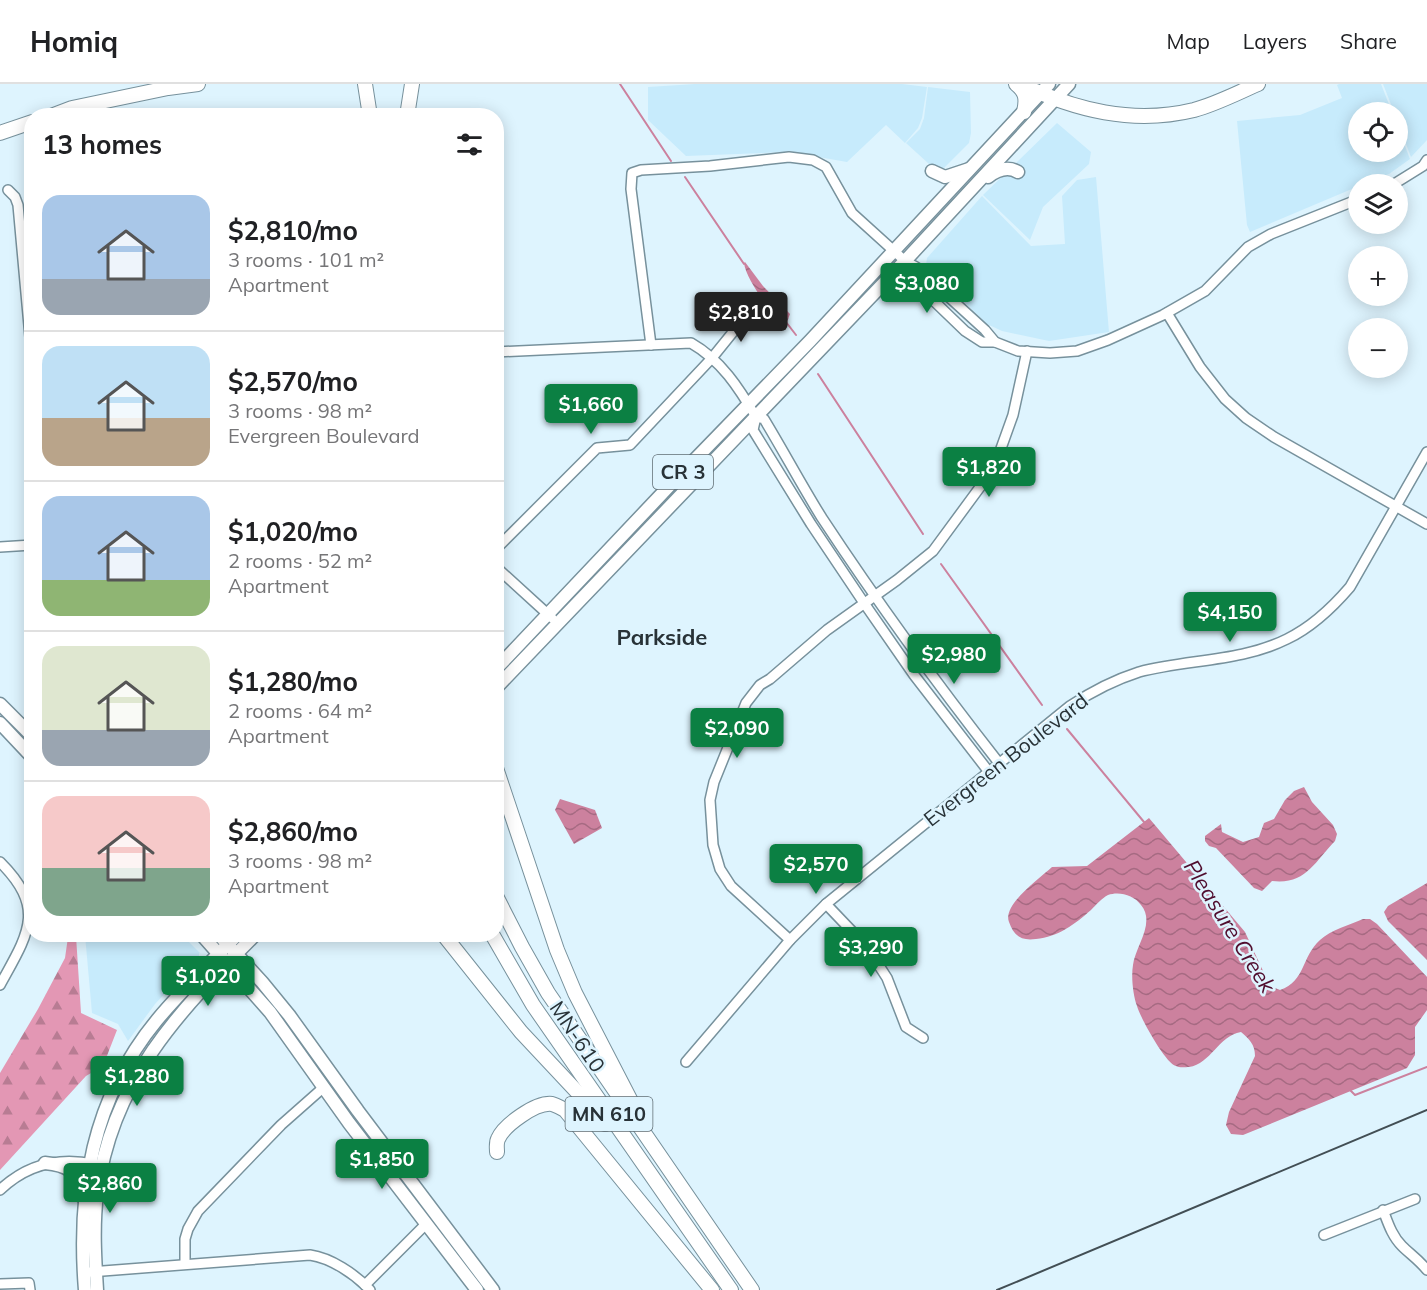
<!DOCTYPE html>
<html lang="en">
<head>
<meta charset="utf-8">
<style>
  body { margin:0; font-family:Mulish,sans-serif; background:#f2f2f2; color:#202124; height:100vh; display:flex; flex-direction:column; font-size:22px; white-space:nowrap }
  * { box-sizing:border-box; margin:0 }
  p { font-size:20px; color:#757577 }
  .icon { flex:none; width:33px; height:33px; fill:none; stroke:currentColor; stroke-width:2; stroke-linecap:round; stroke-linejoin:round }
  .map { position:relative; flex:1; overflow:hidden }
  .side { position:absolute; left:24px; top:24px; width:480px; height:834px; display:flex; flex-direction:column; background:#fff; border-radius:24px; box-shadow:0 3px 15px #0003 }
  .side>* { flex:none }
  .buttons { position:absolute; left:1348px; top:18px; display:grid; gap:12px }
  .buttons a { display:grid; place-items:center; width:60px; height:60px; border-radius:50%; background:#fff; box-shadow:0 3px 15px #0003; font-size:30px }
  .price { position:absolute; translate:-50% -51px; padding:0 14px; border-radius:6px; background:#0b8043; color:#fff; font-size:20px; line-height:39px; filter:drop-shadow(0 2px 3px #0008) }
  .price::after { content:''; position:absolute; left:50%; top:36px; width:18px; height:14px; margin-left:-9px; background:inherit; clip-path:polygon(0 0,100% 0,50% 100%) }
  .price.selected { background:#222; color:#fff }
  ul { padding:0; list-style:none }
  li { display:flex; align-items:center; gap:18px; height:150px; padding:0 18px }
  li+li { border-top:2px solid #e0e0e0 }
  li span { display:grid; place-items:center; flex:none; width:168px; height:120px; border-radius:18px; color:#555 }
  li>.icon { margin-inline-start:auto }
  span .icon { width:72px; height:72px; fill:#fffc; stroke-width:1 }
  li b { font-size:26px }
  h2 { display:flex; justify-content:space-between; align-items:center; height:72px; padding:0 18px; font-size:26px }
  header { display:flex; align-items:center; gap:36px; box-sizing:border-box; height:84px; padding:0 30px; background:#fff; border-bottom:2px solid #e0e0e0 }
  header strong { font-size:28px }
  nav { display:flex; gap:33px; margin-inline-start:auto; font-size:21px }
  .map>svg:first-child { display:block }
  .built { fill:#c7ebfc }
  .forest { fill:url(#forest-firs) }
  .water { fill:url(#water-waves) }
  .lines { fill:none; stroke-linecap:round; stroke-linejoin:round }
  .stream { stroke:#cc819e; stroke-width:2 }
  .minor-casing { stroke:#77919c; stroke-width:12 }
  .major-casing { stroke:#77919c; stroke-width:15 }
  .highway-casing { stroke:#77919c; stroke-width:16 }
  .minor { stroke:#fff; stroke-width:9 }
  .major { stroke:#fff; stroke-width:12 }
  .highway { stroke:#fff; stroke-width:14 }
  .rail { stroke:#424e54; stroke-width:2 }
  .labels { text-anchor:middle; stroke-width:5; stroke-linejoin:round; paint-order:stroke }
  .shield { fill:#def4fe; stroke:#5f6c73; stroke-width:1.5 }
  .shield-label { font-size:20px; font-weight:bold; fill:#283237 }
  .street-label { font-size:21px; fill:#283237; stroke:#def4fe }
  .neighbourhood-label { font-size:22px; font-weight:bold; fill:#283237; stroke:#def4fe }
  .water-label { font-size:22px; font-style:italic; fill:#500d2e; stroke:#def4fe }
</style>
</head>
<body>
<header>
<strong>Homiq</strong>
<nav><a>Map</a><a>Layers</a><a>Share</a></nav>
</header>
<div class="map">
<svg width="1427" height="1206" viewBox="0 0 1427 1206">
  <defs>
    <pattern id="forest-firs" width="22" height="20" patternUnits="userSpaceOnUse" patternTransform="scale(1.5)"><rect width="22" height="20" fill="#e397b4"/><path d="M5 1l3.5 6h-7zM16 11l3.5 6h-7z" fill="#b87c93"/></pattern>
    <pattern id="water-waves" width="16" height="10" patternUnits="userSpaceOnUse" patternTransform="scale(1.5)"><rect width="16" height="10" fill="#cc819e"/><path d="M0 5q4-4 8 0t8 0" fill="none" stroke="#a66a82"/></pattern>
  </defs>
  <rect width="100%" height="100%" fill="#def4fe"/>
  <g class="built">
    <path d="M695 0H902L927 3 922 34 918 44 905 59 886 41 847 78 790 68 686 72 648 36V3Z"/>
    <path d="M1339 0H1381L1392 28H1359V68H1398V44L1410 75 1389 90 1359 100V102L1250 148 1247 141 1237 37 1300 31 1342 14 1337 1Z"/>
    <path d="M1383 0H1427V56L1411 73 1398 39V28H1394Z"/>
    <path d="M928 3 970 8 971 49 969 59 939 89 906 59 920 45 924 34Z"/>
    <path d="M1057 39 1091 68 1089 80 1043 123 1030 156 983 111Z"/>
    <path d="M1096 93 1109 248 1049 257 1002 247 987 240 926 181 927 174 982 112 1031 162 1065 160 1062 112 1077 96Z"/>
    <path d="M85 851H182L201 870 199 869V873L155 920 128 957 118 940 92 929Z"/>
  </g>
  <path class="forest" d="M76 852 81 929 117 946 103 982 86 992 0 1086V989L38 925 65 874 68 853Z"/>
  <g class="water">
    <path d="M745 178 763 202 790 230 786 241H782C771 227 746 196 744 179Z"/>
    <path d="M1304 703 1312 718 1333 741 1337 750 1335 757C1314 779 1305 801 1272 797L1262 807 1254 804 1216 764 1209 762 1205 757V752L1221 740 1222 748 1243 758 1259 753 1264 739 1274 735 1285 716 1294 707Z"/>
    <path d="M560 715 595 726 602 744 574 760 555 726Z"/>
    <path d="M1149 734 1245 848 1270 902 1280 906C1306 897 1301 873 1320 856 1331 846 1349 841 1363 835H1370L1377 840 1427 893V926L1415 943V971L1407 984 1243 1051 1231 1050 1226 1041 1229 1028 1255 972C1255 960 1249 955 1241 948 1218 952 1211 980 1189 983 1186 983 1179 984 1176 982 1165 979 1140 933 1137 922 1133 911 1131 893 1133 881 1135 863 1156 839 1141 821 1134 811 1119 807 1108 811 1102 814 1096 821 1091 826 1075 840 1058 853 1036 855 1021 857 1014 852 1009 838 1002 821 1040 794 1052 783L1087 782Z"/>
    <path d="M1427 799V876L1388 837 1384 828 1388 822Z"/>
  </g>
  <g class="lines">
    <g class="stream">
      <path d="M620 0 671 77"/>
      <path d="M685 93 744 180"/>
      <path d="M786 238 796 251"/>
      <path d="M818 290 923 450"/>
      <path d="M941 480 1042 621"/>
      <path d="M1067 645 1144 738"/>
      <path d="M1350 1006 1355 1011 1427 983"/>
    </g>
    <g class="minor-casing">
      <g id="minor">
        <path d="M1394 100 1423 82 1427 76"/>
        <path d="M8 106 15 113 18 121 32 275"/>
        <path d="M905 177 909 193 965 247 982 258H995L1018 267 1050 269 1077 267 1108 256 1163 231 1205 207 1248 163 1271 150 1359 115"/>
        <path d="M1167 229 1200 283 1225 315 1246 334 1274 353 1427 440"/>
        <path d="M651 261 631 105 632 89 641 86 710 82 789 73 813 76 826 83 852 129 905 177 916 183 985 246 995 258"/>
        <path d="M496 268 691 259C721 276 739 304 756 333"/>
        <path d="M756 333 753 346 811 440 864 519 914 591 989 688"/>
        <path d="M756 333 764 335C784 368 802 402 822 434 878 519 937 600 999 679"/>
        <path d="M0 463 32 461"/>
        <path d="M496 465 597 364 630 361 712 274 750 227"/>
        <path d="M496 483 552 534"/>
        <path d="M0 778C47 825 28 850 0 901"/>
        <path d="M826 820 867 863 887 894 906 943 923 954"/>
        <path d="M790 856 731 802 720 785 713 761 710 716 714 698 746 619 760 601 770 595 827 546 897 496 933 467 983 399 999 370 1013 331 1027 267"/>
        <path d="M686 978 790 856 826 820 1070 622C1091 608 1114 596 1139 588 1188 575 1241 578 1287 555 1312 543 1332 524 1350 503L1427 368"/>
        <path d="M0 1106C27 1080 59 1073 94 1080"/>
        <path d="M1383 1126C1388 1139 1392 1152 1402 1162 1410 1170 1419 1176 1427 1186"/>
        <path d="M1324 1151 1415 1115"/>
        <path d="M185 1180V1155L188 1145 198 1127 281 1041 324 1003"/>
        <path d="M90 1188 310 1171C331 1174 355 1190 370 1206"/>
        <path d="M0 1200 29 1199 30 1206"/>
        <path d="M365 1201 426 1140"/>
      </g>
    </g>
    <g class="major-casing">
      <g id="major">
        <path d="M932 87 945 93 969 85"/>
        <path d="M988 93C997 86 1008 82 1018 88"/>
        <path d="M496 585 673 398 810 257 1049 0"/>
        <path d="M496 604 905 177 1069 0"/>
        <path d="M0 620 32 652"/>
        <path d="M0 639 32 673"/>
        <path d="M201 850 270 928 349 1039 477 1206"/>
        <path d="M218 850 262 898 289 931 358 1027 493 1206"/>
        <path d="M45 1079C68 1081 79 1088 81 1112"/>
        <path d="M85 1206C77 1107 92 1015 157 936 182 906 210 879 238 850"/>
        <path d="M97 1206C95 1174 93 1142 97 1110 111 997 179 927 256 850"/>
      </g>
    </g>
    <g class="highway-casing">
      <g id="highway">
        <path d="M365 0 370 32"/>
        <path d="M1016 0C1026 8 1027 15 1024 28"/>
        <path d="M1020 0C1075 26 1133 41 1194 26 1216 20 1237 9 1258 0"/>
        <path d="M51 32 72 24 168 4 198 0"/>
        <path d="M407 32 412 0"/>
        <path d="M0 49 32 38"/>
        <path d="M496 684 557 866 575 909 635 1025"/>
        <path d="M496 812 522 863 548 909 752 1206"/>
        <path d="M443 850 521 948 596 1028 605 1040"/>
        <path d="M492 850 533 921 731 1206"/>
        <path d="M497 1068C497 1064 496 1059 498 1055 504 1041 536 1018 552 1020 556 1021 561 1024 565 1026L712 1206"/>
      </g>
    </g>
    <use href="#minor" class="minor"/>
    <use href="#major" class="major"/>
    <use href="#highway" class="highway"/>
    <path class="rail" d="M997 1206 1427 1026"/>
  </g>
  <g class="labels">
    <g class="shield">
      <rect x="653" y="371" width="60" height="34" rx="4.5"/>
      <rect x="565.5" y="1013" width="87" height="34" rx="4.5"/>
    </g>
    <g class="shield-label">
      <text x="683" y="395">CR 3</text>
      <text x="609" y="1037">MN 610</text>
    </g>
    <g class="street-label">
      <text transform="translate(1006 676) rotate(-38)" y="7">Evergreen Boulevard</text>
      <text transform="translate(577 953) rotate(56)" y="7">MN-610</text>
    </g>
    <g class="neighbourhood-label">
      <text x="662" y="561">Parkside</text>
    </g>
    <g class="water-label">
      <text transform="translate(1230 842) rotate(58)" y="8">Pleasure Creek</text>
    </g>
  </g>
</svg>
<div class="buttons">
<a><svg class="icon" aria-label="locate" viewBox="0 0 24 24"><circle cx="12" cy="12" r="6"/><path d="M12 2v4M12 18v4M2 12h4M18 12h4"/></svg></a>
<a><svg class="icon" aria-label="layers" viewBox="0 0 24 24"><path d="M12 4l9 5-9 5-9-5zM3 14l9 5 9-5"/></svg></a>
<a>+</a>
<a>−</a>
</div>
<b class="price" style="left:927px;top:230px">$3,080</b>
<b class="price selected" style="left:741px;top:259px">$2,810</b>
<b class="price" style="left:591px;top:351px">$1,660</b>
<b class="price" style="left:989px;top:414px">$1,820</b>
<b class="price" style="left:1230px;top:559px">$4,150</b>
<b class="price" style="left:954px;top:601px">$2,980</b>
<b class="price" style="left:737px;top:675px">$2,090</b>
<b class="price" style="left:816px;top:811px">$2,570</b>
<b class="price" style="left:871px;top:894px">$3,290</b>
<b class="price" style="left:208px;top:923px">$1,020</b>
<b class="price" style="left:137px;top:1023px">$1,280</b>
<b class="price" style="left:382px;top:1106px">$1,850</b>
<b class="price" style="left:110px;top:1130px">$2,860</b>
<section class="side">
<h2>13 homes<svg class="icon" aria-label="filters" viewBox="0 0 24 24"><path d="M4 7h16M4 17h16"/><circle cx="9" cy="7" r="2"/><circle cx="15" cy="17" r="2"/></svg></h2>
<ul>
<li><span style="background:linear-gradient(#a9c7e8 70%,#9aa5b1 0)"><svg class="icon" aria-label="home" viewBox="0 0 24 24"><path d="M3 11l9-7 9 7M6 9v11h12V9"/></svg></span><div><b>$2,810/mo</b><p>3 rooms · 101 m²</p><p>Apartment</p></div></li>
<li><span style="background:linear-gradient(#bfe0f5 60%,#b9a48a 0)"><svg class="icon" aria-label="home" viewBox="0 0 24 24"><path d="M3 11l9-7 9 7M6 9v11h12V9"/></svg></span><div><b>$2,570/mo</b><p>3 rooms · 98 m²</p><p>Evergreen Boulevard</p></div></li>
<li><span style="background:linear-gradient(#a9c7e8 70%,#8fb573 0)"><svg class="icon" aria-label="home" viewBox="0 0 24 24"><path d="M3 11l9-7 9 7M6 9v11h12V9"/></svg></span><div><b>$1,020/mo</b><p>2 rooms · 52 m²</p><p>Apartment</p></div></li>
<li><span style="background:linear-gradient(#dfe7d0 70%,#9aa5b1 0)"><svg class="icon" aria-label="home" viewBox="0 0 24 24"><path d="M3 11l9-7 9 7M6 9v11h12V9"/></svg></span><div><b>$1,280/mo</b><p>2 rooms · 64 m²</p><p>Apartment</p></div></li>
<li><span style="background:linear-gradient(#f6c9c9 60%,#7fa58c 0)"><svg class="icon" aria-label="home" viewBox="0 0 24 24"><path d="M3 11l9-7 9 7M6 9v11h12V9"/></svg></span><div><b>$2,860/mo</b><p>3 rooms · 98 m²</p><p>Apartment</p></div></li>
</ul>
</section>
</div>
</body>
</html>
